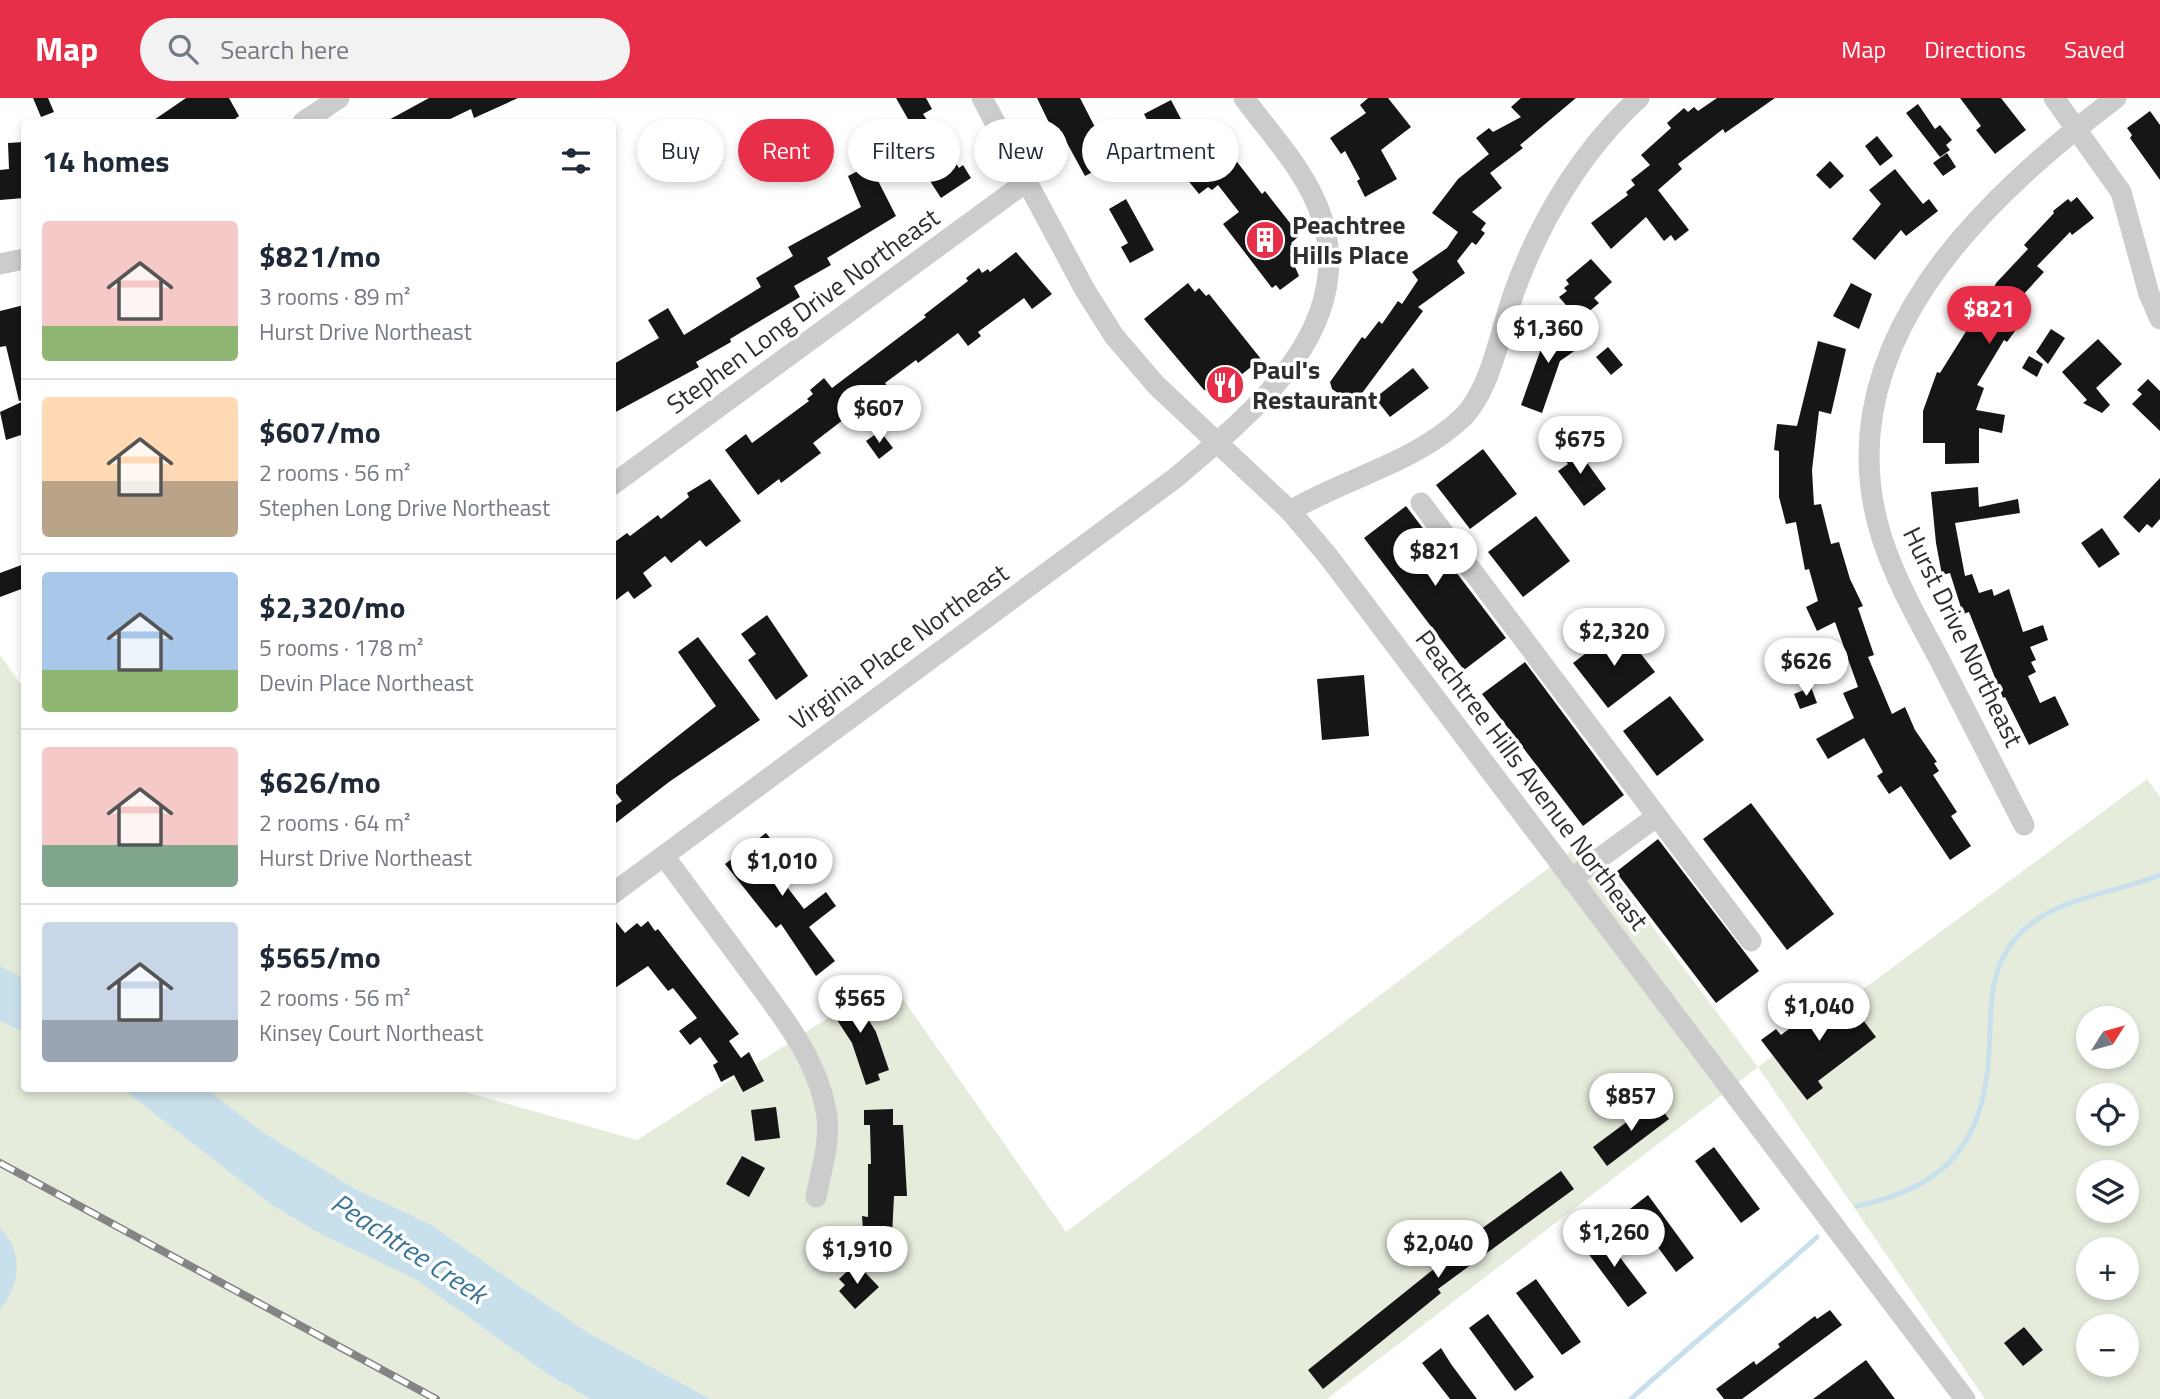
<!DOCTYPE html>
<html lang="en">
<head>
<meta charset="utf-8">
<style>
  body { margin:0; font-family:"Titillium Web",sans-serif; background:#f2f2f3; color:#1f2937; height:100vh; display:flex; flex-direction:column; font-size:26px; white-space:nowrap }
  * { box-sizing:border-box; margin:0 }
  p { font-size:23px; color:#747a83 }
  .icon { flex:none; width:38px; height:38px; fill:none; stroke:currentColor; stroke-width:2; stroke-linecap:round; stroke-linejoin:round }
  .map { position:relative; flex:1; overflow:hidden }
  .side { position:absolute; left:21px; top:21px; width:595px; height:973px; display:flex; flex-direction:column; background:#fff; border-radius:7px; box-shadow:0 4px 10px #0003 }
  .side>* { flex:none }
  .banner { position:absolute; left:637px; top:21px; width:665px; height:63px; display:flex; gap:14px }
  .needle { width:46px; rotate:53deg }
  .tools { position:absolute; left:2076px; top:908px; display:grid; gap:14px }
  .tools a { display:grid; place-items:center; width:63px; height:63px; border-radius:50%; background:#fff; box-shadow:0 4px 10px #0003; font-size:35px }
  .price { position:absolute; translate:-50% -60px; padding:0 16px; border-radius:24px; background:#fff; color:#222; font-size:23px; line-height:46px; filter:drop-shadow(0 2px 4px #0008) }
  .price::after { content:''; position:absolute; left:50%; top:42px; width:21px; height:16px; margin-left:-10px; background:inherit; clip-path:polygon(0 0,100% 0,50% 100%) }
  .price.current { background:#e72f49; color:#fff }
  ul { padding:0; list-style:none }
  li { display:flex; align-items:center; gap:21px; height:175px; padding:0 21px }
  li+li { border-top:2px solid #e0e1e3 }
  li span { display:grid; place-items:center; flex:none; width:196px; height:140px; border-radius:7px; color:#555 }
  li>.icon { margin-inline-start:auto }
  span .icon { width:84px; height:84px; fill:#fffc; stroke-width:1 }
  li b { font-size:30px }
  h2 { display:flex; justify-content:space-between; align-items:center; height:84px; padding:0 21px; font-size:30px }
  .pill { padding:0 24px; border-radius:32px; background:#fff; box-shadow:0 4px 10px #0003; font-size:24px; line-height:63px }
  .pill.current { background:#e72f49; color:#fff }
  header { display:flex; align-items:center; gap:42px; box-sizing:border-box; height:98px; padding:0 35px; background:#e72f49; color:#fff }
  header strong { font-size:33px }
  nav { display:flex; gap:38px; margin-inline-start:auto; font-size:24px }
  .search { width:490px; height:63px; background:#f2f2f3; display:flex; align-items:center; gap:18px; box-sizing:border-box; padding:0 24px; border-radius:38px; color:#747a83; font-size:26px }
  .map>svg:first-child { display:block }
  .green { fill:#e6ecdc; fill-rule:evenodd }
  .water { fill:#c8e0ec }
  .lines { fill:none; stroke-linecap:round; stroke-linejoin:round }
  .stream { stroke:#c8e0ec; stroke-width:5 }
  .building { fill:#161616 }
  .minor { stroke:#ccc; stroke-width:21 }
  .rail-casing { stroke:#848484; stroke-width:8 }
  .rail { stroke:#fff; stroke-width:5; stroke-dasharray:16; stroke-linecap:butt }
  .labels { text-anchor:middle; stroke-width:7; stroke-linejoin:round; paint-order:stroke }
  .poi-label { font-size:26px; font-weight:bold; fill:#2f2f2f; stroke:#fff; text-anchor:start }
  .street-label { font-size:26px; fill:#2f2f2f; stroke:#fff }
  .water-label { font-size:28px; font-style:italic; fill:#3c7692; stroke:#fff }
</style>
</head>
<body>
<header>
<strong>Map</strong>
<div class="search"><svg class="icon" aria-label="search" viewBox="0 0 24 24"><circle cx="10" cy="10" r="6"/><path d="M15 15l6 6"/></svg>Search here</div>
<nav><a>Map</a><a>Directions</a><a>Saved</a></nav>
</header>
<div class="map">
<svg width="2160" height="1301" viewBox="0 0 2160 1301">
  <rect width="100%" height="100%" fill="#fff"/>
  <path class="green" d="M0 557 24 591V990L454 991 637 1042 889 881 1066 1134 1587 741 1758 969 2147 681 2160 699V1301H1985L1758 969 1327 1301H0ZM2088 920H2126V959H2088ZM2088 998H2126V1036H2088ZM2088 1074H2126V1113H2088ZM2088 1152H2126V1190H2088ZM2088 1228H2126V1267H2088Z"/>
  <g class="water">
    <path d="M0 868 24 881V934L0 923Z"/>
    <path d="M123 991H207L262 1034 355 1091 429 1126 588 1235 710 1301H591L549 1277 417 1182 319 1135 272 1107Z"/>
    <path d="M0 1130C24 1154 20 1187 0 1212Z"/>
  </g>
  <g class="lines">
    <g class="stream">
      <path d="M1857 1108C1945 1090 1984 1046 1989 956 1992 909 1986 864 2027 829 2062 799 2118 794 2160 777"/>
      <path d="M1631 1301C1692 1245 1756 1195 1817 1139"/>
    </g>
  </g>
  <g class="building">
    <path d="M33 0H48L54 14 41 19Z"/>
    <path d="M186 0H229L239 18 231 24H151Z"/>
    <path d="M429 0H518L474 20 471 11 444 24H385Z"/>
    <path d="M896 0H926L932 11 923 16 959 70 963 67 971 80 941 100 910 52 921 44Z"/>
    <path d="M1037 0H1080L1099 37 1111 31 1119 47 1101 57 1106 67 1085 78 1061 34 1055 37Z"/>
    <path d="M1368 0H1388L1411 29 1381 52 1397 81 1365 99 1357 83 1360 81 1345 53 1341 56 1330 40 1366 15 1360 7Z"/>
    <path d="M1521 0H1576L1520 47 1523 50 1490 75 1502 90 1472 114 1486 125 1481 132 1485 135 1476 147 1472 144 1457 163 1465 175 1418 209 1423 213 1354 306 1332 291 1330 284 1362 239 1365 241 1379 223 1382 226 1398 203 1402 206 1418 182 1412 174 1447 150 1458 134 1432 115 1458 81 1489 56 1476 40 1489 30 1493 34 1521 19 1511 9Z"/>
    <path d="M1717 0H1775L1725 35 1723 31 1678 66 1682 71 1658 92 1689 132 1675 143 1671 137 1664 143 1646 119 1611 151 1591 125 1628 97 1626 94 1635 87 1631 82 1650 67 1641 57 1671 30 1667 25 1684 10 1688 14 1694 9 1698 13Z"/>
    <path d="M1960 0H2001L2026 32 1995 56 1976 32 1981 28Z"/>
    <path d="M1171 2 1191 40 1202 31 1229 64 1234 60 1262 96 1265 93 1294 130 1298 139 1291 145 1297 152 1290 157 1299 178 1280 192 1276 187 1272 190 1223 126 1239 114 1218 87 1212 92 1208 89 1199 96 1182 75 1193 67 1190 62 1193 60 1174 37 1163 42 1157 31 1153 33 1144 16Z"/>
    <path d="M1918 6 1935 31 1940 27 1952 42 1946 47 1950 52 1940 59 1906 15Z"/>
    <path d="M2150 13 2160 27V82L2130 40 2132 37 2127 30Z"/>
    <path d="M880 32 890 49 873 59 863 41Z"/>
    <path d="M1877 38 1893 58 1880 68 1865 48Z"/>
    <path d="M24 44V100L0 102V72L9 71 8 45Z"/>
    <path d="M1947 55 1956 69 1943 78 1933 65Z"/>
    <path d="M1830 63 1844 78 1830 91 1816 77Z"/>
    <path d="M870 67 896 118 827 160 831 167 794 188 800 199 730 241 731 244 696 264 699 269 612 316V267L659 240 648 222 668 210 684 237 761 189 756 180 793 158 788 149 861 109 848 78Z"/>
    <path d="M1895 71 1923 106 1929 101 1938 113 1906 138 1901 132 1875 162 1852 141 1881 106 1869 92Z"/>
    <path d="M2077 99 2094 120 2072 137 2070 134 2037 168 2044 174 2010 211 2014 214 2011 218 2021 225 2007 244 2004 242 1977 287 1984 290 1976 312 2005 317 2002 335 1979 330V365L1945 366V345H1923V313L1937 274 1940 275 1997 184 2028 151 2024 147 2054 115 2053 113 2068 101 2071 104Z"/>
    <path d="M1126 101 1154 152 1130 165 1121 149 1128 145 1109 111Z"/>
    <path d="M1016 154 1052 196 1032 211 1024 200 978 234 981 238 968 248 958 235 918 265 916 262 885 285 894 298 872 314 865 305 813 345 821 355 781 385 779 381 758 397 725 352 746 336 752 345 809 303 807 301 813 296 810 292 824 280 832 290 926 219 924 217 968 183 966 180 979 170 982 175 988 171 990 174Z"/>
    <path d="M1591 161 1612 184 1594 200 1599 205 1579 222 1559 199 1567 193 1564 190 1569 186 1566 182Z"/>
    <path d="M1188 185 1195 194 1199 190 1206 198 1209 196 1261 261 1226 289 1222 284 1212 293 1204 292 1144 221Z"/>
    <path d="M1851 185 1872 196 1859 231 1833 218Z"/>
    <path d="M24 207V302L19 303 6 248 0 249V213Z"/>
    <path d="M1563 223 1580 249 1560 263 1542 315 1521 307 1542 248 1537 241Z"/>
    <path d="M2051 231 2065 240 2048 266 2036 254Z"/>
    <path d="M2098 241 2122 266 2096 290 2110 307 2102 315 2083 305 2087 302 2062 274Z"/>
    <path d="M1818 243 1846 251 1831 316 1819 313 1812 372 1814 407 1821 406 1831 446 1839 444 1850 481 1863 508 1858 510 1874 557 1868 559 1892 616 1905 609 1915 632 1937 664 1934 665 1939 673 1933 677 1957 714 1951 718 1971 748 1950 762 1901 688 1889 696 1877 678 1883 674 1864 640 1828 661 1816 641 1854 620 1843 595 1858 589 1835 524 1817 533 1806 509 1818 503 1809 471 1805 472 1796 424 1786 426 1779 399V353L1774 352 1777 326 1797 328Z"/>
    <path d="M1608 249 1623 267 1611 277 1596 259Z"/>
    <path d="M2029 258 2043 266 2037 279 2022 270Z"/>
    <path d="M1413 270 1429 290 1390 319 1375 300Z"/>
    <path d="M2148 281 2160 293V333L2132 306 2142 296 2137 292Z"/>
    <path d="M24 303V336L6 342 0 314Z"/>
    <path d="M880 333 893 350 879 361 866 343Z"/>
    <path d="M1572 344 1606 391 1584 408 1558 373 1568 366 1559 354Z"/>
    <path d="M1483 351 1517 396 1470 431 1436 387Z"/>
    <path d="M2160 380V421L2152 430 2147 426 2139 435 2123 419Z"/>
    <path d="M710 381 741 423 706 449 700 442 671 465 665 458 643 475 652 488 634 501 628 493 612 505V446L627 435 630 438 658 417 661 421 689 399 687 395Z"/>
    <path d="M1978 389 1979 409 2018 401 2020 415 1955 425 1965 478 1972 476 1979 495 1992 491 1994 498 2009 491 2023 534 2043 527 2048 542 2030 549 2036 562 2031 564 2036 574 2028 578 2040 605 2055 598 2069 627 2029 647 2005 599 2003 600 1969 514 1963 516 1950 475 1942 477 1936 445 1931 394Z"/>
    <path d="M1406 408 1506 540 1464 572 1364 440Z"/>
    <path d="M1536 418 1570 463 1523 499 1488 454Z"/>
    <path d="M2102 430 2120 456 2099 470 2081 445Z"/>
    <path d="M24 466V490L0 499V475Z"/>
    <path d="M767 517 808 578 776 602 748 562 756 556 741 536Z"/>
    <path d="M1620 529 1655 574 1608 610 1573 565Z"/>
    <path d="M698 539 760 622 669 684 612 728V710L622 703 612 690 716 608 678 554Z"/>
    <path d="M1525 564 1624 697 1583 728 1482 596Z"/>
    <path d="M1364 577 1369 638 1322 642 1317 581Z"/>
    <path d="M1811 589 1817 605 1800 611 1794 596Z"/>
    <path d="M1670 598 1704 642 1657 678 1623 633Z"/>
    <path d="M1751 705 1834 816 1787 852 1703 741Z"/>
    <path d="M766 735 797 775 784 785 804 811 826 794 836 808 809 829 835 863 816 878 781 826 776 830 725 766Z"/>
    <path d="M1658 741 1759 873 1716 905 1616 774Z"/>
    <path d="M612 819 625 835 637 825 641 829 648 823 655 833 658 831 739 936 729 943 741 960 749 954 764 983 743 994 734 977 721 984 713 967 718 964 700 939 690 947 679 933 697 920 673 890 668 893 648 868 612 892Z"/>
    <path d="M849 890 876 934 889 972 878 976 880 982 866 987 852 945 826 905Z"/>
    <path d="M1840 892 1876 939 1818 983 1823 990 1807 1002 1761 942 1776 931 1781 937Z"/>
    <path d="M1655 1003 1669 1021 1607 1068 1593 1049Z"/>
    <path d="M776 1009 780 1040 755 1043 751 1012Z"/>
    <path d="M893 1011V1027H903L907 1098H894L891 1157 865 1156 862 1118 868 1119V1066H871L870 1027H864V1012Z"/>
    <path d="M1714 1049 1760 1111 1741 1125 1695 1063Z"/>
    <path d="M742 1058 765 1070 749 1099 726 1086Z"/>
    <path d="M1561 1073 1574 1091 1438 1191 1441 1195 1323 1291 1308 1272 1440 1166 1437 1163Z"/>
    <path d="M1648 1097 1694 1160 1676 1174 1630 1111Z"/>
    <path d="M1600 1133 1647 1195 1628 1209 1582 1147Z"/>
    <path d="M856 1165 879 1189 855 1211 839 1193 845 1187 839 1181Z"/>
    <path d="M1536 1181 1581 1244 1562 1257 1516 1195Z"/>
    <path d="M1830 1212 1842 1227 1742 1301H1724L1716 1291 1754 1263 1756 1267 1780 1249 1778 1246 1815 1218 1817 1221Z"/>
    <path d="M1488 1216 1534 1279 1515 1293 1469 1230Z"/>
    <path d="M2024 1229 2043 1252 2023 1268 2004 1245Z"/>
    <path d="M1441 1250 1451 1266 1477 1301H1450L1422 1265Z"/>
    <path d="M1866 1262 1895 1301H1813Z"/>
  </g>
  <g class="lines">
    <g class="minor">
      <path d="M982 0 1085 192 1114 238 1156 287 1290 413 1328 458 1965 1301"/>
      <path d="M2054 0 2121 94 2149 196 2160 221"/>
      <path d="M303 24 339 0"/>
      <path d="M0 166 24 161"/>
      <path d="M612 387 1026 84"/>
      <path d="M1421 405 1751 843"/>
      <path d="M1290 413C1345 380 1413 366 1462 320 1492 291 1501 228 1516 189 1542 119 1584 50 1639 0"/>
      <path d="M2024 727C1995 670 1966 614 1937 557 1916 518 1894 479 1881 437 1824 250 1981 101 2116 0"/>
      <path d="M664 758C691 794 717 830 744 866 778 913 819 960 827 1019 830 1046 821 1073 816 1099"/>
      <path d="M1571 781 1656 719"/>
      <path d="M612 796 1174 381C1250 317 1357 233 1322 120 1308 75 1271 37 1244 0"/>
    </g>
    <g class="rail-casing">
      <path id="rail" d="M0 1065 436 1301"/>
    </g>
    <use href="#rail" class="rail"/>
  </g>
  <defs>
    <g id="building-disc" transform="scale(2.0125)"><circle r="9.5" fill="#e72f49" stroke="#fff"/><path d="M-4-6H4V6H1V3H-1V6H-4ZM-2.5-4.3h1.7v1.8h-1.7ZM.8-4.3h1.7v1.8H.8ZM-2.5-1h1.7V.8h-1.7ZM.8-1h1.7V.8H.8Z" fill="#fff"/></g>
    <g id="restaurant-disc" transform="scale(2.0125)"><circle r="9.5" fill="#e72f49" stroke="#fff"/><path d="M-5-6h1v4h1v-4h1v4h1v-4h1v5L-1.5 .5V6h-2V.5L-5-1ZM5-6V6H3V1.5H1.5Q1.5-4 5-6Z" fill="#fff"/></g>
  </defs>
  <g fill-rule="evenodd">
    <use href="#building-disc" x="1265" y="142"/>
    <use href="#restaurant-disc" x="1225" y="287"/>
  </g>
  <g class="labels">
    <g class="poi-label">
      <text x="1292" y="136">Peachtree<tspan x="1292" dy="30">Hills Place</tspan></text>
      <text x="1252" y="281">Paul's<tspan x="1252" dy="30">Restaurant</tspan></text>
    </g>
    <g class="street-label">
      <text transform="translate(803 213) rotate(-36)" y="9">Stephen Long Drive Northeast</text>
      <text transform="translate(1963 539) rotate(64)" y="9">Hurst Drive Northeast</text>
      <text transform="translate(899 549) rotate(-36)" y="9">Virginia Place Northeast</text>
      <text transform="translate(1532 682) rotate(53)" y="9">Peachtree Hills Avenue Northeast</text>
    </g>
    <g class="water-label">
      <text transform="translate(409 1150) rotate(33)" y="10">Peachtree Creek</text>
    </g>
  </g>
</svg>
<div class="tools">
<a><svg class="needle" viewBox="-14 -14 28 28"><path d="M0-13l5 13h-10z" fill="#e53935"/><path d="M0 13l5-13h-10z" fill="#747a83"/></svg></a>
<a><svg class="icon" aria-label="locate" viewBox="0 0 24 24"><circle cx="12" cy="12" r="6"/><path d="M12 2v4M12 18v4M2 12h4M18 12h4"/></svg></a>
<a><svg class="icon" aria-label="layers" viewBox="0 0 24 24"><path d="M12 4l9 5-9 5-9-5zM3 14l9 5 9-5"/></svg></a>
<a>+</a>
<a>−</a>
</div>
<b class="price current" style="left:1989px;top:248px">$821</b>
<b class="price" style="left:1548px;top:267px">$1,360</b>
<b class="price" style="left:879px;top:347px">$607</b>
<b class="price" style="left:1580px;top:378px">$675</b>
<b class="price" style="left:1435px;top:490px">$821</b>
<b class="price" style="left:1614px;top:570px">$2,320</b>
<b class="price" style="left:1806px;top:600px">$626</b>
<b class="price" style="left:782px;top:800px">$1,010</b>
<b class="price" style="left:860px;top:937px">$565</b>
<b class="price" style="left:1819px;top:945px">$1,040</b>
<b class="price" style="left:1631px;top:1035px">$857</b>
<b class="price" style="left:1614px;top:1171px">$1,260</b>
<b class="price" style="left:1438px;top:1182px">$2,040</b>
<b class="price" style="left:857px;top:1188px">$1,910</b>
<div class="banner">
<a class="pill">Buy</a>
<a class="pill current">Rent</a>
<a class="pill">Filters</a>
<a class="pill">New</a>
<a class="pill">Apartment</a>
</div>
<section class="side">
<h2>14 homes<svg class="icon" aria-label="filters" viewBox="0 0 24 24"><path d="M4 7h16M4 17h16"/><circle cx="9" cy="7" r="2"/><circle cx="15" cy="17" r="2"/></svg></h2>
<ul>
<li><span style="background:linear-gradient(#f6c9c9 75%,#8fb573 0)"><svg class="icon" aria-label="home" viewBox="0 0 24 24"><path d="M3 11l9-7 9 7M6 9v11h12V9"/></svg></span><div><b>$821/mo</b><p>3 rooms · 89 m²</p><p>Hurst Drive Northeast</p></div></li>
<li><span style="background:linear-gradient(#ffd9b3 60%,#b9a48a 0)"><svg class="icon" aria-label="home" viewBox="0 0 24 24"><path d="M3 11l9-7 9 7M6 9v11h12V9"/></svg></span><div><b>$607/mo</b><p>2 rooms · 56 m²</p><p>Stephen Long Drive Northeast</p></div></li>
<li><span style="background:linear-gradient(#a9c7e8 70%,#8fb573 0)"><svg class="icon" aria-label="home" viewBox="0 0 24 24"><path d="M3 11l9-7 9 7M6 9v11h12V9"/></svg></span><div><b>$2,320/mo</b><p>5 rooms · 178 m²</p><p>Devin Place Northeast</p></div></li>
<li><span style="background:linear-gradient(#f6c9c9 70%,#7fa58c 0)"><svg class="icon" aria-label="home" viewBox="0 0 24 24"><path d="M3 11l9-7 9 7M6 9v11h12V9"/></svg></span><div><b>$626/mo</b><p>2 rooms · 64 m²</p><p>Hurst Drive Northeast</p></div></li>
<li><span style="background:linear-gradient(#c9d6e8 70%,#9aa5b1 0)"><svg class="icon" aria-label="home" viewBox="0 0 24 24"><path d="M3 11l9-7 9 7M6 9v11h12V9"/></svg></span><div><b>$565/mo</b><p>2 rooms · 56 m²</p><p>Kinsey Court Northeast</p></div></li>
</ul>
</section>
</div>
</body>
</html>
